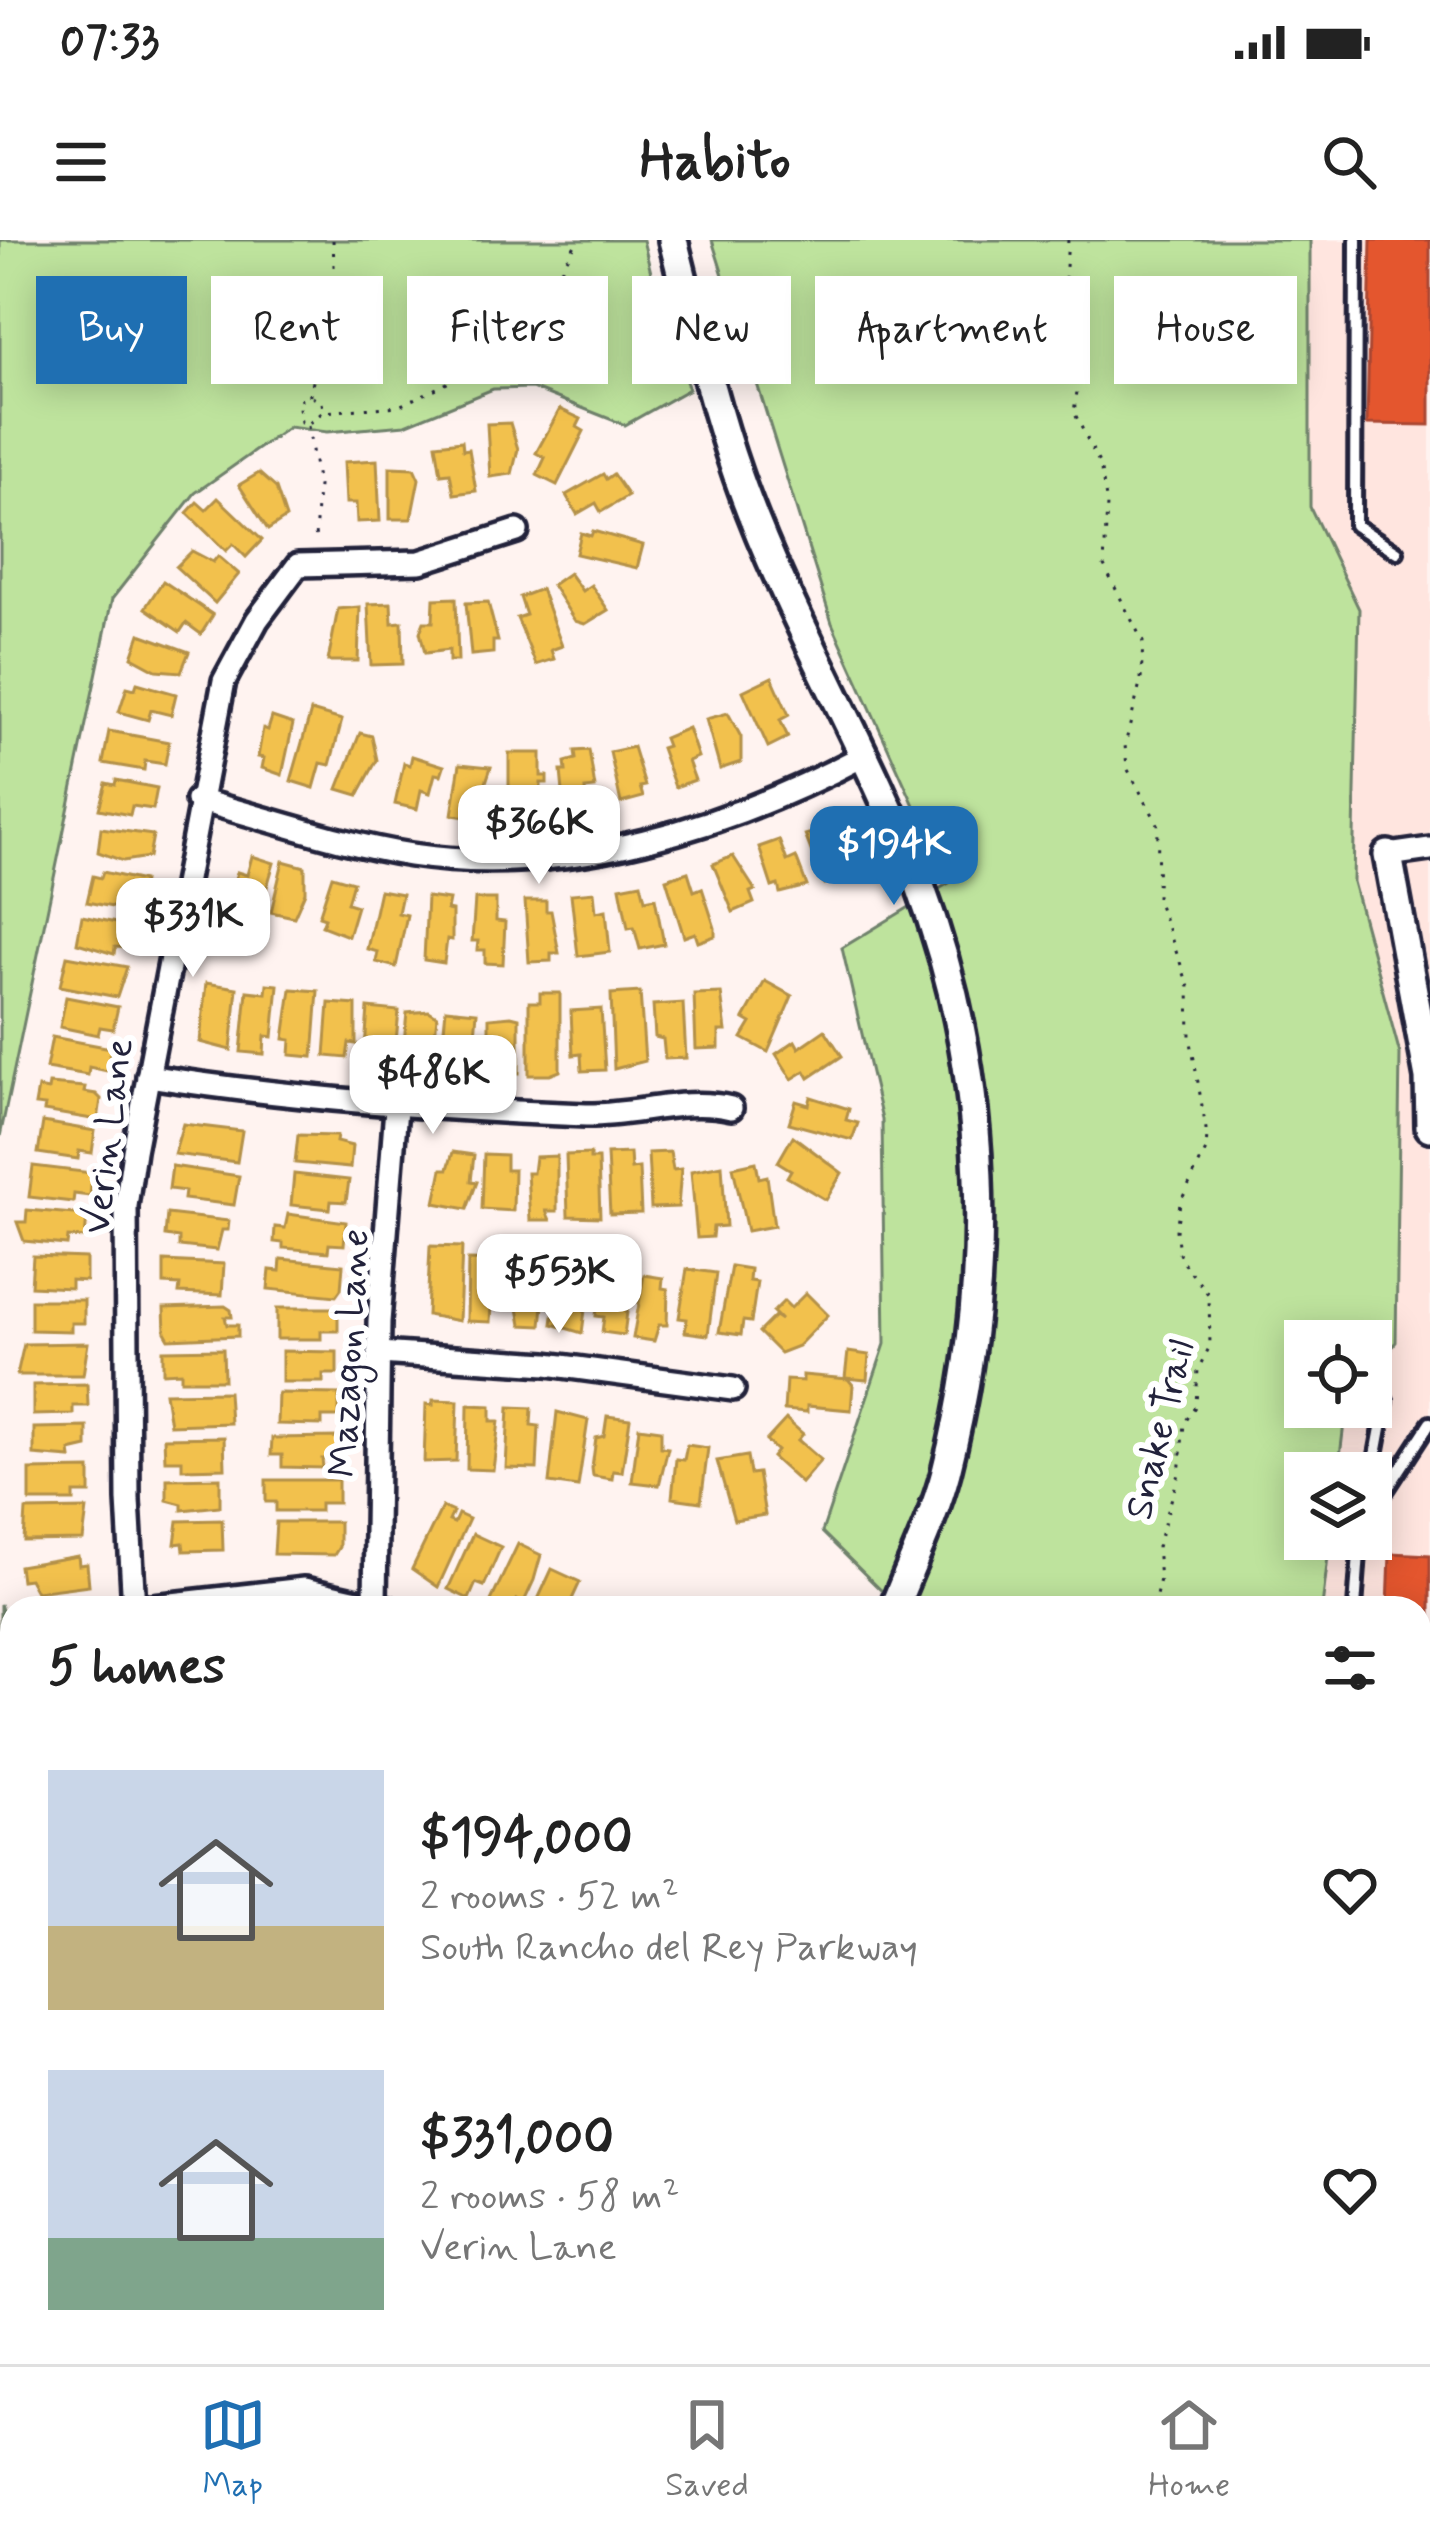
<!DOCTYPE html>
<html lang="en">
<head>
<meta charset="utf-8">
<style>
  body { margin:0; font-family:Mynerve,sans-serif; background:#f6f6f6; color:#222; height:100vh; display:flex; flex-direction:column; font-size:45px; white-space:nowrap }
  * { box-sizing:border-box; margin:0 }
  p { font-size:39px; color:#767676 }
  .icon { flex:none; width:66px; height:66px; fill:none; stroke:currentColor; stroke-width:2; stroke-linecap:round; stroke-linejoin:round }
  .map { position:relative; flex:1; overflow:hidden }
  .details { position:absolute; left:0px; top:1356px; width:1431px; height:768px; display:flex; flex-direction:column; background:#fff; border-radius:36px 36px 0 0; box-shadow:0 6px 30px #0003 }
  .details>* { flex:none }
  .guide { position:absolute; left:36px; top:36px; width:1359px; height:108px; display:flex; gap:24px }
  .controls { position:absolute; left:1284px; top:1080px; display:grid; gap:24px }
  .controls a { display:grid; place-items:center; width:108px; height:108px; border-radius:0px; background:#fff; box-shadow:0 6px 30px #0003; font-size:60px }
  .price { position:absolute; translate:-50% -102px; padding:0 27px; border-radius:24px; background:#fff; color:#222; font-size:39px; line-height:78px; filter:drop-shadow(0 3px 6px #0008) }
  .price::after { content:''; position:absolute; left:50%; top:72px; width:36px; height:27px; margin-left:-18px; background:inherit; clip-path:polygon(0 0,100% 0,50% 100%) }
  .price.selected { background:#1f6fb2; color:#fff }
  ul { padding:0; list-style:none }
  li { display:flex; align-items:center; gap:36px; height:300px; padding:0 48px }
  li span { display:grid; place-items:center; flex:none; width:336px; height:240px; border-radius:0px; color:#555 }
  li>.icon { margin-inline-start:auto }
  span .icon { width:144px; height:144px; fill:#fffc; stroke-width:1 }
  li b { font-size:51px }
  h2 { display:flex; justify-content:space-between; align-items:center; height:144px; padding:0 48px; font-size:51px }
  .pill { padding:0 42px; border-radius:0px; background:#fff; box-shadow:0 6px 30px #0003; font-size:42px; line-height:108px }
  .pill.selected { background:#1f6fb2; color:#fff }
  .status { display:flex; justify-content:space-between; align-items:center; height:84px; padding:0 60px; background:#fff; direction:ltr }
  .status svg { height:33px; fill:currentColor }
  header { display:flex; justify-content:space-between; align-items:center; height:156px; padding:0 48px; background:#fff; font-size:54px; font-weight:700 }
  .tab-bar { display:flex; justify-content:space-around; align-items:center; height:168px; border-top:3px solid #e0e0e0; background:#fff; font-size:33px; color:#767676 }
  .tab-bar a { display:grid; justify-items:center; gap:6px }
  .tab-bar .selected { color:#1f6fb2 }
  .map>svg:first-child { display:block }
  .built { fill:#ffe5df }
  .green { fill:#bee39d; stroke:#70826c; stroke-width:3 }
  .homes { fill:#f2c14e; stroke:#b49148; stroke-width:3 }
  .shops { fill:#e4572e; stroke:#aa4732; stroke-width:3 }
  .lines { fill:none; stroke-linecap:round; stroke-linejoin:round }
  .service-casing { stroke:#22223b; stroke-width:20 }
  .minor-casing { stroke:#22223b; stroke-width:30 }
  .tertiary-casing { stroke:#22223b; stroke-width:36 }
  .path { stroke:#22223b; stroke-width:3; stroke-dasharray:3 9; stroke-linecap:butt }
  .service { stroke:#fff; stroke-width:10 }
  .minor { stroke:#fff; stroke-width:21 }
  .tertiary { stroke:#fff; stroke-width:27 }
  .labels { text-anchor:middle; stroke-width:12; stroke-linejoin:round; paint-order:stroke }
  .street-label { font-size:39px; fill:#22223b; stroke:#fff }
</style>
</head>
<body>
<div class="status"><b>07:33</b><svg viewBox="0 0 49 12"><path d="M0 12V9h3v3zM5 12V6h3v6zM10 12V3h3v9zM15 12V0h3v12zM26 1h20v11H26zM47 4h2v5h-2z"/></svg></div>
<header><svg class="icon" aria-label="menu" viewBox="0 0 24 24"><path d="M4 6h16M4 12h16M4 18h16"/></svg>Habito<svg class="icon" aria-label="search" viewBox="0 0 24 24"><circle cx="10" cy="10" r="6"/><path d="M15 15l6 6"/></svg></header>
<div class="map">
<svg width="1430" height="2124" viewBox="0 0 1430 2124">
  <rect width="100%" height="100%" fill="#fff3f0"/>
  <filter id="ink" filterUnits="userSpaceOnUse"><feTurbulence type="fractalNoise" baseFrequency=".00833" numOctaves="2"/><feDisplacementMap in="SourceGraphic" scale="24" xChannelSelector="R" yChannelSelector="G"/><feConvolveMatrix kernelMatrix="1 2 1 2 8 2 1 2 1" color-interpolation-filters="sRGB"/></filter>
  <g filter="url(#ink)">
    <path class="built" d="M1310 0H1430V2124H1250L1257 2112H1419V1368H1322L1330 1299H1371V1233H1338L1346 1167H1371V1131L1396 1102 1400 814 1353 642 1359 369 1310 267Z"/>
    <g class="green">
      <path d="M0 0H643L664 86 689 149 625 185 532 148 493 149 405 185 327 192 289 187 195 253 112 359 0 897Z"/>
      <path d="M712 0H1310V267L1359 369 1353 642 1400 814 1396 1102 1371 1131V1101H1305V1167H1346L1338 1233H1305V1299H1330L1322 1368H899L822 1292 885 1104 882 880 842 708 949 643 832 383Z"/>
      <path d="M0 1364 12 1401V2112H268L278 2124H0Z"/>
    </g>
    <g class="homes">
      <path d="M560 169 581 179 577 187 584 191 557 245 537 235 545 218 536 213Z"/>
      <path d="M510 183 518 209 512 234 490 237 487 184Z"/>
      <path d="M462 201 463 210 469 209 476 251 454 254 450 233 441 234 436 204Z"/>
      <path d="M377 220 380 281 357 282 356 263H346L344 222Z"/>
      <path d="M390 227 414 228 419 239 411 279H390Z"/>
      <path d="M259 233 276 248 286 278 268 290 239 245Z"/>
      <path d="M603 234 606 239 613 234 628 256 601 272 596 263 577 274 566 255Z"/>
      <path d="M218 258 262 300 246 317 233 304 226 311 187 273 197 262 206 270Z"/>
      <path d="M593 291 643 305 637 328 576 314 581 293 591 296Z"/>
      <path d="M192 311 213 322 218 316 239 334 215 363 176 327Z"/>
      <path d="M569 333 582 351 591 345 608 370 585 384 575 381 552 345Z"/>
      <path d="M163 341 213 375 201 394 186 383 180 392 145 368Z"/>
      <path d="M541 349 562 406 551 410 554 419 536 425 517 378 526 375 520 357Z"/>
      <path d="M456 358 458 421H449V410L425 413 420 392 424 382H433L434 359Z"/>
      <path d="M488 362 498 401H493V413L471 415 466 363Z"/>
      <path d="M391 363 392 383 402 382 403 424 371 425 368 364Z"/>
      <path d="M360 367 358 421H328L338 369Z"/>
      <path d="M140 394 189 412 181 432 156 430 132 417Z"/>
      <path d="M772 437 789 475 780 480 788 497 768 507 743 451Z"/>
      <path d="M137 443 176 454 171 475 151 470 148 480 119 472 127 447 135 449Z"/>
      <path d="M311 471 342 480 330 525 321 523 314 548 291 541Z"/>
      <path d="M728 473 741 497V522L720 529 706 479Z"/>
      <path d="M272 477 293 484 282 535 262 528 264 518 258 517 263 488 268 490Z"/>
      <path d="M688 488 698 517 688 521 695 540 675 547 661 508 667 506 664 498Z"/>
      <path d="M109 491 169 502 165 524 145 521 144 530 103 523Z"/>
      <path d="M360 493 372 496 377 520 358 555 338 549Z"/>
      <path d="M633 507 645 546 640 547 643 557 621 563 610 512Z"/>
      <path d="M589 510 595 548 585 549 587 570 565 572 561 531H566L565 522 576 519 575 511Z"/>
      <path d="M509 513H541V536H547V543H541V555H532V574H509Z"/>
      <path d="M412 516 444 526 441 535 435 534 430 553 421 550 417 569 395 564 404 523 410 525Z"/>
      <path d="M460 524 491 527 474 578 452 575Z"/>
      <path d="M116 540 157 548 153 569 132 566 130 575 99 569 106 543 115 545Z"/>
      <path d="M101 588 153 595 149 617 123 621 98 612Z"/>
      <path d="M826 589 847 623 842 624 846 636 824 644 805 595Z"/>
      <path d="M779 600 787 621 796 617 807 646 780 653 778 645 772 647 759 607Z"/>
      <path d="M252 616 274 623 257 681 226 672 237 632 247 635Z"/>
      <path d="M733 616 755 650 750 652 754 663 733 672 713 624Z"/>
      <path d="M283 621 305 627V652L294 677 271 672Z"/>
      <path d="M103 632 143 641 140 662 119 658 117 668 87 662 93 636 101 638Z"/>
      <path d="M688 632 694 651 702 648 715 688V696L698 702 695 693 684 697 666 639Z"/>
      <path d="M332 636 353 642 347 663 357 666 348 696 322 686 325 678 319 676Z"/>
      <path d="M641 643 645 660 655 658 664 704 640 709 634 687 628 688 620 647Z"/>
      <path d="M380 650 402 654 398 673 407 675 396 727 376 722 378 712 367 709Z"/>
      <path d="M594 652 596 672 606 670 610 712 578 716 571 654Z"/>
      <path d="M427 657 449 660 447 670 452 671V700L447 699 444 723 424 720Z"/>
      <path d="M475 659H496V681L505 682 503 724 485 723V710H477L478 701H472Z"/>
      <path d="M525 661H546V671H551L559 713H551V721L529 722Z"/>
      <path d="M82 676 135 687 131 708 115 707 114 714 77 703Z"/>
      <path d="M67 716 127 727 117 757 60 746Z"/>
      <path d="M765 741 792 756 768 812 742 798 751 783 744 779Z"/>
      <path d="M206 743 237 748 231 810 200 802Z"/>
      <path d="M267 744 278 745 273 797 265 796 264 814 241 812 247 751 266 753Z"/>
      <path d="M291 749 318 751 313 817 290 815 291 800 284 799Z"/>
      <path d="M640 752 645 821 614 829 611 754Z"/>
      <path d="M540 753H560V831L550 835H529V762H540Z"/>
      <path d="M721 753 726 791H719V808L696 809 694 754Z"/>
      <path d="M66 757 118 767 113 789 100 787 98 795 60 787Z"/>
      <path d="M329 763 356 765V804L349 803 347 818 325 816Z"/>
      <path d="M683 763 686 818 665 819 663 799 655 797 653 765Z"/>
      <path d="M368 768 399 771 395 811 387 810 386 824 364 822Z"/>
      <path d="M446 769 477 772 473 819 465 818 463 832 440 830Z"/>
      <path d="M601 769 605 830 582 831 581 814 573 815 571 771Z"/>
      <path d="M429 771 437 776 432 830 410 828V813L403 812 407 773Z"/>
      <path d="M511 776 519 778V833H496V818H489V778Z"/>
      <path d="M825 790 842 816 809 838 805 831 792 839 776 814 795 801 799 808Z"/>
      <path d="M52 797 111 808 107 831 89 827 88 835 46 828Z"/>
      <path d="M49 844 85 847 84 852 96 854 101 859 98 880 44 871 45 866 35 865 38 848 48 850Z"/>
      <path d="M811 857 849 869 846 880 858 883 852 900 789 883 796 861 809 865Z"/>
      <path d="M43 882 95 891 92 913 79 911 78 919 38 913Z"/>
      <path d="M183 884 242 891 237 922 174 914Z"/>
      <path d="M298 895 337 896 336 902 352 906 350 928 295 923Z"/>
      <path d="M793 896 842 933 826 960 787 937 791 930 778 922Z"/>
      <path d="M453 912 474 915 471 941 477 942 467 969 435 963 442 929H448Z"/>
      <path d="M670 912 673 930 681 929 678 967 651 968 648 913Z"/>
      <path d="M630 913 631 929 639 928 641 973 610 974 607 914Z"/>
      <path d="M484 914 506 915V930H514L513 971 482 969Z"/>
      <path d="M590 914V919H598L600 977 568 976 566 915Z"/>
      <path d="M557 916V971H546L550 980H530L527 933H533L535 917Z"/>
      <path d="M756 922 759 938 767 936 774 986 747 991 733 927Z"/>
      <path d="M722 925 726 986 713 987 712 997 697 998 691 931Z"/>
      <path d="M33 926 92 933 90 956 74 954 73 962 29 957Z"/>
      <path d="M172 926 239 936 234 965 184 959 185 951 169 949Z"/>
      <path d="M294 934 349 940 346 962 331 961 330 969 291 965Z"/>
      <path d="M27 970 87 975 85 998 68 997 67 1005 24 1001 17 982H26Z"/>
      <path d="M167 974 229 981 228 990H222L217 1010 179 1006V998L165 996Z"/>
      <path d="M288 974 346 982 344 1005 329 1004 328 1012 283 1008V1003L274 1002 275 987 285 988Z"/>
      <path d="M430 1006 462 1007 459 1081 427 1075Z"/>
      <path d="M33 1016 86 1018V1041L71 1040V1048L31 1046Z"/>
      <path d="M281 1019 343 1025 341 1049 336 1056 268 1049 270 1030 280 1031Z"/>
      <path d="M468 1020 500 1021 499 1065H491L490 1082 467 1081Z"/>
      <path d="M164 1021 224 1024 222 1055 179 1053 180 1045 164 1044Z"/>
      <path d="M560 1025 590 1031 582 1093 552 1084Z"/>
      <path d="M731 1026 750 1029 749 1041 757 1042 751 1082 743 1081 741 1095 719 1092Z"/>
      <path d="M687 1029 716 1033 708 1095 685 1092 687 1079 679 1078Z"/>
      <path d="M518 1030 546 1033 541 1086 521 1085 518 1068H512Z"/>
      <path d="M644 1035 663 1038 662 1048 668 1049 667 1085H659L654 1101 633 1098Z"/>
      <path d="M611 1037 631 1041 624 1095 602 1092 604 1077 596 1076 601 1038Z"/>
      <path d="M806 1053 828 1075 798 1106 780 1113 759 1092 775 1076 781 1080 773 1072 784 1061 791 1068Z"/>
      <path d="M31 1060H84V1083H71V1091L31 1090Z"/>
      <path d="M225 1066 231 1070 232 1077H225L227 1085H238V1096L169 1099 165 1092 164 1068Z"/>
      <path d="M277 1068H338V1091H321V1099H277Z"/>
      <path d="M88 1103 83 1135H17L24 1104Z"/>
      <path d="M223 1109 224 1140H181V1132L163 1133V1110Z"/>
      <path d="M282 1111 337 1112V1134H323V1142H282Z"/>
      <path d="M848 1112 869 1115 867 1140 845 1138Z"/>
      <path d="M803 1135 848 1139 853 1145 851 1170 807 1166V1172L784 1170 786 1140 803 1141Z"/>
      <path d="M87 1144 88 1166H73V1174L33 1175V1145Z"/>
      <path d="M228 1152 230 1183 170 1185 165 1153Z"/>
      <path d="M278 1153 339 1154V1177H322V1185L277 1184Z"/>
      <path d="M433 1160 458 1161 456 1221 424 1222 426 1164 433 1165Z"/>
      <path d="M468 1165 491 1166V1181H499L493 1230 467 1229Z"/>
      <path d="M509 1167 532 1168 531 1185 539 1186 537 1229 506 1228Z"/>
      <path d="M557 1172 588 1180 578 1247 549 1243Z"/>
      <path d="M607 1176 630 1179 622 1232 613 1231 612 1239 593 1236 592 1228 596 1198 604 1196Z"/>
      <path d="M786 1179 803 1194 798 1200 821 1220 801 1243 772 1217 777 1211 766 1201Z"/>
      <path d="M87 1187V1207L70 1211 71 1218 34 1215V1188Z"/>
      <path d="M639 1187 661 1190V1207L668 1208 659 1245 632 1242Z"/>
      <path d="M224 1197 225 1228 182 1229V1220H165L164 1198Z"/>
      <path d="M338 1197V1219H322L323 1228 282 1227V1215H271L272 1198Z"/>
      <path d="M687 1205 708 1208 701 1262 672 1258 676 1219 684 1220Z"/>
      <path d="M747 1216 750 1234 758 1233 765 1275 734 1280 717 1221Z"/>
      <path d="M90 1229V1253H74V1261H30V1230Z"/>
      <path d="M220 1238V1266L182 1270V1264L167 1260V1239Z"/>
      <path d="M266 1240H338V1263H320V1271H276V1262H266Z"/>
      <path d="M442 1267 453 1272 449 1281 454 1283 458 1274 469 1279 438 1347 412 1329Z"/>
      <path d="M87 1269 83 1300 24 1301 26 1270Z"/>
      <path d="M222 1280 223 1310 184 1311 183 1303 175 1304 178 1281Z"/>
      <path d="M276 1282H339V1307L334 1315 274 1314Z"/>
      <path d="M473 1294 501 1307 484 1346 476 1343 469 1359 448 1349Z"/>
      <path d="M518 1304 541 1315 534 1340 523 1364 517 1360 514 1368H495L489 1365Z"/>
      <path d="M78 1316 79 1325 87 1324 89 1345 36 1352 29 1339 21 1340 19 1326Z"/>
      <path d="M552 1329 580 1342 568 1368H534Z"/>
      <path d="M89 1356 90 1368H37L36 1361Z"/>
      <path d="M501 2112H551L544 2124 526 2117 520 2124Z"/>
    </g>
    <g class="shops">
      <path d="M1371 0H1430V185L1367 184Z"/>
      <path d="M1390 1313 1430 1315V1467H1419V1368H1388Z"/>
    </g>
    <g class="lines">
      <g class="service-casing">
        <g id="service">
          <path d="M1356 0 1355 285 1397 312"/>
          <path d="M1371 1242 1386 1161"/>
          <path d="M1371 1274 1430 1183"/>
          <path d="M1355 1368 1360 1299"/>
          <path d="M1419 1505H1430"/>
          <path d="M1430 1647 1423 1666 1430 1682"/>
          <path d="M1419 2106 1430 2111"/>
          <path d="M1290 2124 1298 2112"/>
        </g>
      </g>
      <g class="minor-casing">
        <g id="minor">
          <path d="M197 560C267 578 340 604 411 615 566 638 727 588 863 516"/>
          <path d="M1388 615 1430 609"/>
          <path d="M148 836C293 859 438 869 586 875 634 876 684 857 731 868"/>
          <path d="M379 1113 547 1124 733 1149"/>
          <path d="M375 1362 379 1082 396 868"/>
          <path d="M134 1368 128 1260 126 966 134 911 224 441 257 380 298 325 420 322 517 291"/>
          <path d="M136 1368 304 1349 388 1368"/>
          <path d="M1419 1969 1430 1944"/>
          <path d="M977 2112 979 2124"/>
          <path d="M653 2124 659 2112"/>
          <path d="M1352 2124 1357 2112"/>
        </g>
      </g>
      <g class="tertiary-casing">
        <g id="tertiary">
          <path d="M673 0C693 79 711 159 738 236 787 376 867 504 919 643 990 833 996 1036 946 1232 934 1278 911 1324 894 1368"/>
          <path d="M1388 615 1429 838 1430 887"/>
          <path d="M389 2124 399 2112"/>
        </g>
      </g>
      <g class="path">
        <path d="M333 0 335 51 309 158 298 160 301 182 308 184 323 172 399 166 460 137 476 125 512 64 559 33 578 0"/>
        <path d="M1068 0 1065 40 1084 104 1074 172 1100 225 1107 264 1104 326 1143 402 1141 440 1125 505 1127 528 1158 584 1157 659 1189 747 1190 796 1207 895 1206 910 1180 963 1176 990 1180 1019 1209 1055 1210 1106 1198 1129 1196 1165 1184 1184 1179 1234 1157 1307 1160 1339 1153 1368"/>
        <path d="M312 157 322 162 323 171"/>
        <path d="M308 186 318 246 315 301"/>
        <path d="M1419 1815 1430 1813"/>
      </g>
      <use href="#service" class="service"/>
      <use href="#minor" class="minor"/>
      <use href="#tertiary" class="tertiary"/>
    </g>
  </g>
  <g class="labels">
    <g class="street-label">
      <text transform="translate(106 896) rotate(-83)" y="14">Verin Lane</text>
      <text transform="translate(347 1113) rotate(-87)" y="14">Mazagon Lane</text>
      <text transform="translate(1158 1189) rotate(-76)" y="14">Snake Trail</text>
    </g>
  </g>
</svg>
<div class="controls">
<a><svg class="icon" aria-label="locate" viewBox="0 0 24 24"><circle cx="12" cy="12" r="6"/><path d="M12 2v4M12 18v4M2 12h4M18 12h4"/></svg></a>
<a><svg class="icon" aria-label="layers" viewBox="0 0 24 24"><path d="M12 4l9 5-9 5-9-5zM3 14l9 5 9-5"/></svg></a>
</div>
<b class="price" style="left:539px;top:647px">$366K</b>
<b class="price selected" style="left:894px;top:668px">$194K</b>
<b class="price" style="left:193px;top:740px">$331K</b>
<b class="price" style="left:433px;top:897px">$486K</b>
<b class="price" style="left:559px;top:1096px">$553K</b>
<div class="guide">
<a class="pill selected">Buy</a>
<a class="pill">Rent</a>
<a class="pill">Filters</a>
<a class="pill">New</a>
<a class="pill">Apartment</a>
<a class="pill">House</a>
</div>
<section class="details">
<h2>5 homes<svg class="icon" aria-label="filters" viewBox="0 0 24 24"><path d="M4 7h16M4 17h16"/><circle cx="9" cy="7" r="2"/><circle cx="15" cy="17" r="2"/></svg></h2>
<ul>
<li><span style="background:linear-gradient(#c9d6e8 65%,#c2b280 0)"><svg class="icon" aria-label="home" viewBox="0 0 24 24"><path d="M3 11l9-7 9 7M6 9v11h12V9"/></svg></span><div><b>$194,000</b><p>2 rooms · 52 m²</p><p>South Rancho del Rey Parkway</p></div><svg class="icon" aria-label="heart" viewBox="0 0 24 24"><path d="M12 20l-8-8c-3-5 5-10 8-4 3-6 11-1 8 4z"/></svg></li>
<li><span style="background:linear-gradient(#c9d6e8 70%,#7fa58c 0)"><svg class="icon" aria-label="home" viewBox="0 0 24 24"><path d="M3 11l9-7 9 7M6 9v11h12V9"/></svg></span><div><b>$331,000</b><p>2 rooms · 58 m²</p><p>Verin Lane</p></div><svg class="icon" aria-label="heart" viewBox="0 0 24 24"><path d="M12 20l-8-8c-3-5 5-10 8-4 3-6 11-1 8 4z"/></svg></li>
</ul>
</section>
</div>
<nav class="tab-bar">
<a class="selected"><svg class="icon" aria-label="map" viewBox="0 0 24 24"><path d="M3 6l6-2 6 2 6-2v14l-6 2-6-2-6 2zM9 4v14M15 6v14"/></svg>Map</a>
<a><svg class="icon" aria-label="saved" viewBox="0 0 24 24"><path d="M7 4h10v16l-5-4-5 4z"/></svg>Saved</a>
<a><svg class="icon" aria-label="home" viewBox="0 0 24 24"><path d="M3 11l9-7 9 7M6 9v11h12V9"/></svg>Home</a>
</nav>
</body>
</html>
